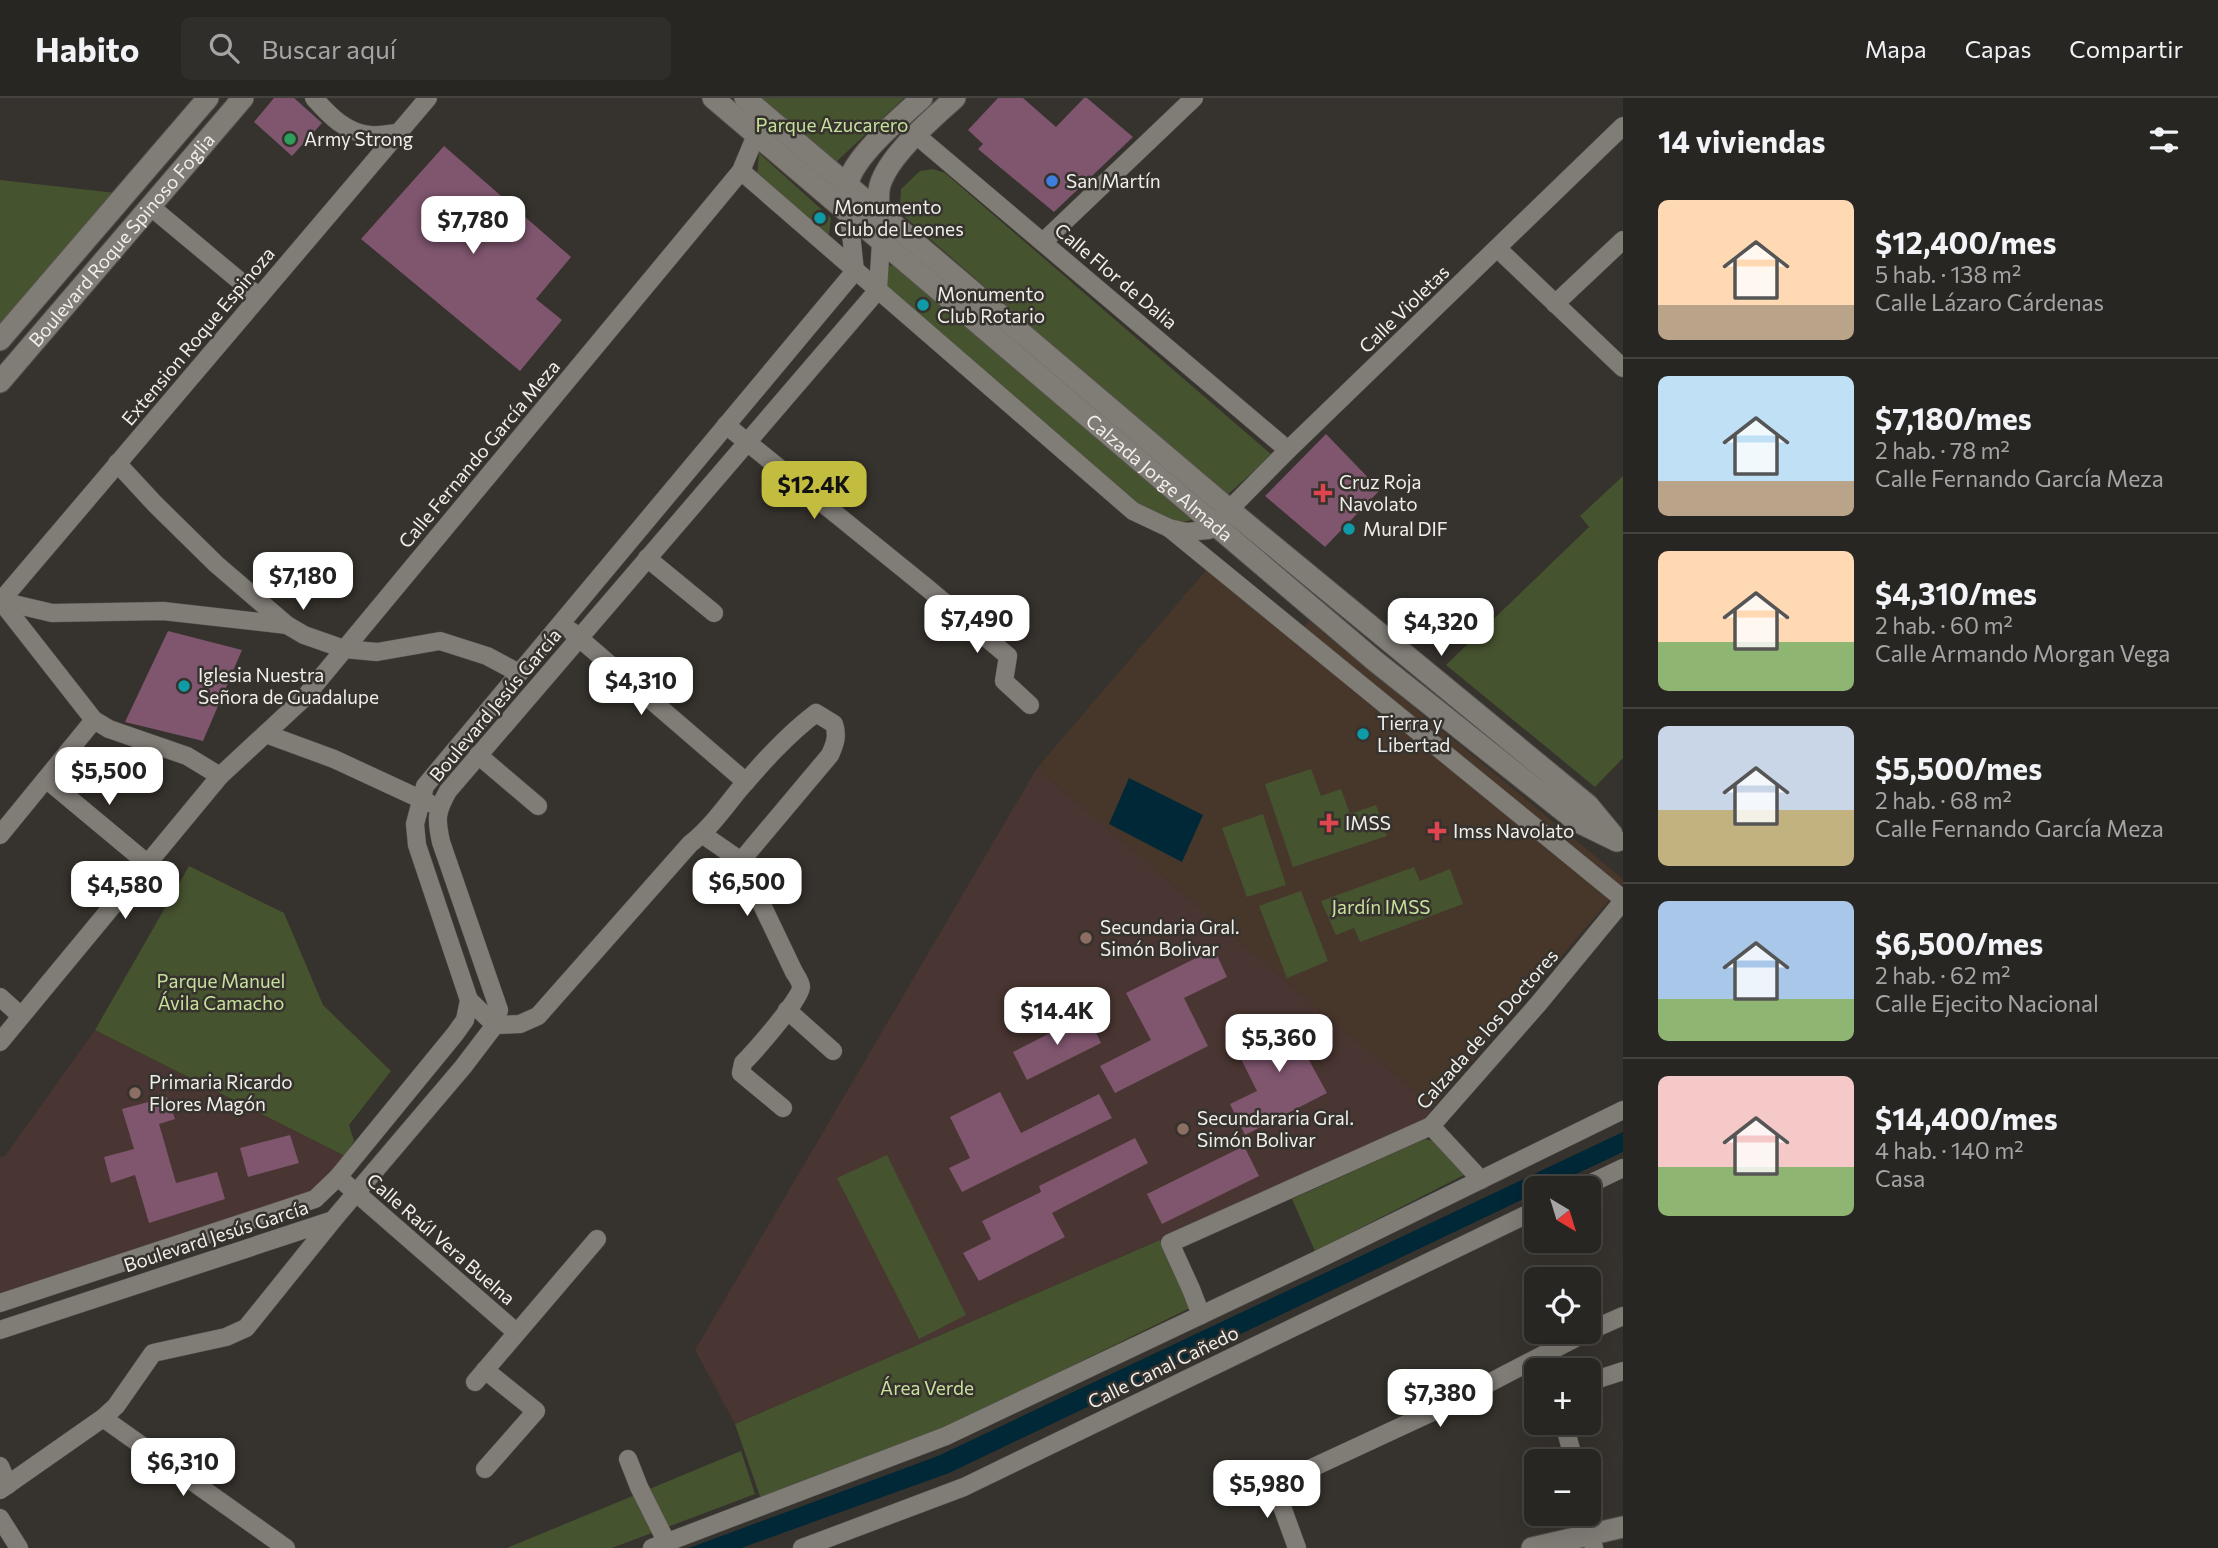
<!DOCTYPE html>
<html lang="es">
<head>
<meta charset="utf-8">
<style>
  body { margin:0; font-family:Commissioner,sans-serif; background:#302e2a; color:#f1f3f6; height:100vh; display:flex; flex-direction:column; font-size:26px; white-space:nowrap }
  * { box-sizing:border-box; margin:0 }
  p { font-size:23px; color:#a5a5a5 }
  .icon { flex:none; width:38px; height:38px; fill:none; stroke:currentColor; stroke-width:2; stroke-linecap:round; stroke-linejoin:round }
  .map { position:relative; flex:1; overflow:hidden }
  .sheet { display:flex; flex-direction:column; background:#282622; width:595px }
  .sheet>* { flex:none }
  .needle { width:46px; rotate:142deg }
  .tools { position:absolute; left:1524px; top:1078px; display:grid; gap:14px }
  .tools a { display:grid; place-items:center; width:77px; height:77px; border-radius:10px; background:#282622; box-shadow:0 7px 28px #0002,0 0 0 2px #444340; font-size:35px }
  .price { position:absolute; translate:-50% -60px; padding:0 16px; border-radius:14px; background:#fff; color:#222; font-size:23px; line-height:46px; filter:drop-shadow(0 2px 4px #0008) }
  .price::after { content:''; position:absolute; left:50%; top:42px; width:21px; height:16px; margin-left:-10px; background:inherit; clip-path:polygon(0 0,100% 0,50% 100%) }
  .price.on { background:#c3bd3f; color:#111 }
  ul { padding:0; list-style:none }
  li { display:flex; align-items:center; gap:21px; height:175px; padding:0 35px }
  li+li { border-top:2px solid #444340 }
  li span { display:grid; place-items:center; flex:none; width:196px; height:140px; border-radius:10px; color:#555 }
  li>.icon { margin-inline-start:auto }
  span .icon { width:84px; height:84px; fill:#fffc; stroke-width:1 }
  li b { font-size:30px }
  h2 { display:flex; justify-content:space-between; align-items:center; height:84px; padding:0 35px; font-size:30px }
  header { display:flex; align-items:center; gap:42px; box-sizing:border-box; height:98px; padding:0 35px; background:#282622; border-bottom:2px solid #444340 }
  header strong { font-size:33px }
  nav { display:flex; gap:38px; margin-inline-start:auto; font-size:24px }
  .search { width:490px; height:63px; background:#302e2a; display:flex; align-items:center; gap:18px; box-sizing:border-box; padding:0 24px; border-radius:10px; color:#a5a5a5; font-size:26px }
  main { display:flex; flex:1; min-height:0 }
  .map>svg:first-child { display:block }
  .education { fill:#493531 }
  .medical { fill:#47372b }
  .green { fill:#46532f }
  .water { fill:#002837 }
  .building { fill:#7f566e }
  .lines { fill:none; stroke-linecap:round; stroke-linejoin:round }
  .minor-casing { stroke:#54514c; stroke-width:19 }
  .tertiary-casing { stroke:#54514c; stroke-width:23 }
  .minor { stroke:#807c76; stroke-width:18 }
  .tertiary { stroke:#807c76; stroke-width:21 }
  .leisure-dot { fill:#2e9e5b; stroke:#36322d; stroke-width:2.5 }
  .shop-dot { fill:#3f7fe0; stroke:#36322d; stroke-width:2.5 }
  .culture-dot { fill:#0f9aa8; stroke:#36322d; stroke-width:2.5 }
  .health-dot { fill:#e0444e; stroke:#36322d; stroke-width:2.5 }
  .education-dot { fill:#8d6e63; stroke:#36322d; stroke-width:2.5 }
  .labels { text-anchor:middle; stroke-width:5; stroke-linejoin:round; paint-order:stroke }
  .park-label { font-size:19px; fill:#c7e19c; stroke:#36322d }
  .poi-label { font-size:19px; fill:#f0eeea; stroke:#36322d; text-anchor:start }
  .street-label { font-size:19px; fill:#f0eeea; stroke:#36322d }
</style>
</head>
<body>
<header>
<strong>Habito</strong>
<div class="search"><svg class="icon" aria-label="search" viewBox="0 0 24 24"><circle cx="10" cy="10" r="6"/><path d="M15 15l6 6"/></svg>Buscar aquí</div>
<nav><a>Mapa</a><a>Capas</a><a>Compartir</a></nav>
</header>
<main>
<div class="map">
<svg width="1623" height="1450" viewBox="0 0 1623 1450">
  <rect width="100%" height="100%" fill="#36322d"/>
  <g class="education">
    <path d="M1037 670 1433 1009 1418 1030 735 1326 695 1252Z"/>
    <path d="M95 932 345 1058 316 1090 306 1097 0 1197V1059L5 1058Z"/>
  </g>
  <path class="medical" d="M1207 471 1293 542 1309 523 1623 781V786L1433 1009 1037 670Z"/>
  <g class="green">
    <path d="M757 0H904L834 66Z"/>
    <path d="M759 55 831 120 829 136 826 137 757 79Z"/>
    <path d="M933 71 945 75 1272 357 1225 399 905 119 900 106 901 91 920 73Z"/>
    <path d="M0 82 116 95 0 229Z"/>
    <path d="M884 167 895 168 1199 417C1180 433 1159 417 1141 408L898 202 883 184Z"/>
    <path d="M1623 378V660L1595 689 1446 567 1589 429 1580 418Z"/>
    <path d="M1311 671 1321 698 1341 691 1350 716 1376 707 1387 738 1293 769 1265 686Z"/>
    <path d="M1263 716 1286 787 1247 799 1222 730Z"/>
    <path d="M189 768 284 815 323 907 391 973 349 1027 354 1043 345 1058 95 932Z"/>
    <path d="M1414 769 1420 783 1450 771 1463 806 1360 844 1354 830 1336 837 1321 803Z"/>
    <path d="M1301 793 1328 863 1287 880 1259 808Z"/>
    <path d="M1425 1041 1437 1044 1466 1076 1315 1153 1292 1101Z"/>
    <path d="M887 1057 966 1217 919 1241 837 1080Z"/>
    <path d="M1160 1142 1192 1209 945 1330 761 1401 735 1326Z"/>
    <path d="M741 1353 755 1396 612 1450H507Z"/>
  </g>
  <g class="water">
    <path d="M1129 680 1203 717 1182 764 1109 726Z"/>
    <path d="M1623 1034V1054L1546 1090H1536V1095L949 1375 741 1450H689L938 1358Z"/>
  </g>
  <g class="building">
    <path d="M274 0H294L322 25 292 58 254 24Z"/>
    <path d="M998 0H1023L1056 29 1084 0H1087L1133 39 1054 114 978 51 983 46 968 32Z"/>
    <path d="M444 48 571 159 536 201 562 222 520 273 361 141Z"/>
    <path d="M1326 336 1380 392 1325 449 1265 398Z"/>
    <path d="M168 533 242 552 203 643 125 624Z"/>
    <path d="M1214 851 1227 879 1184 900 1208 948 1115 995 1100 968 1151 942 1126 895Z"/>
    <path d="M1087 916 1101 945 1027 982 1013 954Z"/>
    <path d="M1309 916 1322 944 1304 953 1327 995 1245 1037 1230 1006 1257 993 1236 951Z"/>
    <path d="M1000 994 1021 1035 1099 996 1112 1020 962 1094 949 1070 970 1060 950 1019Z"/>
    <path d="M167 999 175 1021 159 1026 176 1085 217 1074 225 1101 149 1125 135 1077 111 1085 104 1059 134 1051 122 1011Z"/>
    <path d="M290 1037 299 1065 248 1079 240 1050Z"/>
    <path d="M1135 1040 1148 1065 1052 1115 1065 1139 979 1183 963 1155 991 1141 982 1123 1041 1094 1039 1088Z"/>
    <path d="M1244 1048 1259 1078 1162 1126 1147 1096Z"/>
  </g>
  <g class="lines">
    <g class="minor-casing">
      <g id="minor">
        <path d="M314 0C329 17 346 35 370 37 379 38 390 35 399 35"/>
        <path d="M916 37 1288 352"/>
        <path d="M741 73 1133 413 1169 430 1186 434 1209 432 1288 352 1623 28"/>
        <path d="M151 109 259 199"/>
        <path d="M1043 144 1194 0"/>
        <path d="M1497 150 1623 270"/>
        <path d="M1555 206 1623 142"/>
        <path d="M726 327 926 489 1008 558 1004 583 1030 607"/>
        <path d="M117 365 155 406 216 466 287 527 304 537 344 551 377 554 440 543 487 558 519 575"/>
        <path d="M1169 430 1623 801"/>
        <path d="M647 460 714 515"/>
        <path d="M0 502 94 622 109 631 187 658 220 678"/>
        <path d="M1 503 52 515 163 513 287 527"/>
        <path d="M0 504 428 0"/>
        <path d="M571 533 746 684"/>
        <path d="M266 636 334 661 429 705"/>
        <path d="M478 657 538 708"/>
        <path d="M46 681 148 766"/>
        <path d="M702 736 741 763 794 874C797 879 801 884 801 889 801 901 754 954 743 965L741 975 783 1010"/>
        <path d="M0 737 94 622"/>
        <path d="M0 899 21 918"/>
        <path d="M469 902 495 927 520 926 538 918 690 746C709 731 723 712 738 693 762 665 787 637 816 615L834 626C838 638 835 646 830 657L741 763"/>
        <path d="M787 912 833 953"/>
        <path d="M0 944 220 678 304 600 741 73 756 37"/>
        <path d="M1431 1028 1481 1082"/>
        <path d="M338 1079 516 1234"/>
        <path d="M1581 1090 1623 1070"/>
        <path d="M0 1205 315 1101 338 1079 455 936 465 922 469 902 417 747 415 726 425 688 855 173 849 117"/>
        <path d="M1201 1217 1191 1191 1170 1145 1431 1028 1539 905 1623 803"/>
        <path d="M0 1232 333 1122 463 969 495 927 499 912 441 744C436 721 436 714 448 693L878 192 881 144"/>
        <path d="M1589 1233 1623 1218"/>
        <path d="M485 1272 536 1313 485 1371"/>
        <path d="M475 1284 597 1141"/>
        <path d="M1589 1284 1623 1273"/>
        <path d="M103 1320 286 1450"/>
        <path d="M1564 1325 1574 1363"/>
        <path d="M628 1361 639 1389 667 1445"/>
        <path d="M0 1368 8 1387"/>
        <path d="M1266 1373H1269L1297 1450"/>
        <path d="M1275 1387 1441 1310 1587 1234"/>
        <path d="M0 1392 103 1320 116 1308 153 1255 226 1239 246 1230 333 1122"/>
        <path d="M1586 1416 1594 1450"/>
        <path d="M0 1420 19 1450"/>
        <path d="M652 1450 946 1338 1315 1163 1623 1012"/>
        <path d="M802 1450 964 1389 1536 1112"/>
      </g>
    </g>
    <g class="tertiary-casing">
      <g id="tertiary">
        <path id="s1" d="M713 0 1375 563 1576 723 1617 743"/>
        <path d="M745 0 1231 413 1588 707 1612 736"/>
        <path d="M848 98C848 92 847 87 849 82 857 56 901 19 922 0"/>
        <path d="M880 120C879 110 877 97 880 87 889 57 932 21 955 0"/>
        <path d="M0 242 208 0"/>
        <path id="s2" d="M0 284 243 0"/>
        <path d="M1532 1450 1623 1429"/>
      </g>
    </g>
    <use href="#minor" class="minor"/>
    <use href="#tertiary" class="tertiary"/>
  </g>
  <circle class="leisure-dot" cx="290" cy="41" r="7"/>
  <circle class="shop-dot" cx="1052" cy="83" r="7"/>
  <g class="culture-dot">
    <circle cx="820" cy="120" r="7"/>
    <circle cx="923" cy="207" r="7"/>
    <circle cx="1349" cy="431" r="7"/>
    <circle cx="184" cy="588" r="7"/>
    <circle cx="1363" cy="636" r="7"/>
  </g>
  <g class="health-dot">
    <path d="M1319.5 384.5h7v7h7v7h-7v7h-7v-7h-7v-7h7z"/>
    <path d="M1325.5 714.5h7v7h7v7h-7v7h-7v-7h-7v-7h7z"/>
    <path d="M1433.5 722.5h7v7h7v7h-7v7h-7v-7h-7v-7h7z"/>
  </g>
  <g class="education-dot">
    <circle cx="1086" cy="840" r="7"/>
    <circle cx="135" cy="995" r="7"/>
    <circle cx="1183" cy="1031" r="7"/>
  </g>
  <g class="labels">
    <g class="park-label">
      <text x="832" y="34">Parque Azucarero</text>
      <text x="1381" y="816">Jardín IMSS</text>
      <text x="221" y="890">Parque Manuel<tspan x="221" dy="22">Ávila Camacho</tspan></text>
      <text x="927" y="1297">Área Verde</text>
    </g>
    <g class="poi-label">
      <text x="304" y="48">Army Strong</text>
      <text x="1066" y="90">San Martín</text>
      <text x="834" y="116">Monumento<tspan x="834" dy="22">Club de Leones</tspan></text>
      <text x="937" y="203">Monumento<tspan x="937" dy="22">Club Rotario</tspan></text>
      <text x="1339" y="391">Cruz Roja<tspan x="1339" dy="22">Navolato</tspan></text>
      <text x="1363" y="438">Mural DIF</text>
      <text x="198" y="584">Iglesia Nuestra<tspan x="198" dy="22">Señora de Guadalupe</tspan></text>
      <text x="1377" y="632">Tierra y<tspan x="1377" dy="22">Libertad</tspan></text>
      <text x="1345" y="732">IMSS</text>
      <text x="1453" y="740">Imss Navolato</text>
      <text x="1100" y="836">Secundaria Gral.<tspan x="1100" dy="22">Simón Bolivar</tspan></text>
      <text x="149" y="991">Primaria Ricardo<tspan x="149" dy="22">Flores Magón</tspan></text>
      <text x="1197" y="1027">Secundararia Gral.<tspan x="1197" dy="22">Simón Bolivar</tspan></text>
    </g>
    <g class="street-label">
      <text dy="7" stroke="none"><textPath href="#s2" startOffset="187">Boulevard Roque Spinoso Foglia</textPath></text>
      <text transform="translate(1116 178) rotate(40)" y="7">Calle Flor de Dalia</text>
      <text transform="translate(1404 211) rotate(-44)" y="7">Calle Violetas</text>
      <text transform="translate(198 238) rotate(-50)" y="7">Extension Roque Espinoza</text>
      <text transform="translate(479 356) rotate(-50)" y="7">Calle Fernando García Meza</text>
      <text dy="7" stroke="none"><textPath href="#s1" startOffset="586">Calzada Jorge Almada</textPath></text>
      <text transform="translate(495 607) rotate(-50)" y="7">Boulevard Jesús García</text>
      <text transform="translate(1487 931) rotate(-49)" y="7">Calzada de los Doctores</text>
      <text transform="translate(216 1138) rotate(-18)" y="7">Boulevard Jesús García</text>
      <text transform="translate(441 1141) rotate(41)" y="7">Calle Raúl Vera Buelna</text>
      <text transform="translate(1163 1269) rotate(-26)" y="7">Calle Canal Cañedo</text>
    </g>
  </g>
</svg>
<div class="tools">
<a><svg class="needle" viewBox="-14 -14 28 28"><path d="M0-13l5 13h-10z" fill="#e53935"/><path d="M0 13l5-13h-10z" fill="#a5a5a5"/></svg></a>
<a><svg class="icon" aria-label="locate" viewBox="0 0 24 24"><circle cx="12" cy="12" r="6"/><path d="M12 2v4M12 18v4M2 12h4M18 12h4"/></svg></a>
<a>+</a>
<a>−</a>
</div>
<b class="price" style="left:473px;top:158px">$7,780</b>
<b class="price on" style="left:814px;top:423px">$12.4K</b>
<b class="price" style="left:303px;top:514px">$7,180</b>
<b class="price" style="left:977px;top:557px">$7,490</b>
<b class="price" style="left:1441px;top:560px">$4,320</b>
<b class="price" style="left:641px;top:619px">$4,310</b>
<b class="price" style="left:109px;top:709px">$5,500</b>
<b class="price" style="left:747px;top:820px">$6,500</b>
<b class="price" style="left:125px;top:823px">$4,580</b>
<b class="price" style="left:1057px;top:949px">$14.4K</b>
<b class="price" style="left:1279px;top:976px">$5,360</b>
<b class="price" style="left:1440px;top:1331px">$7,380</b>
<b class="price" style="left:183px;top:1400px">$6,310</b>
<b class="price" style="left:1267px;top:1422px">$5,980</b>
</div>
<section class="sheet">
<h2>14 viviendas<svg class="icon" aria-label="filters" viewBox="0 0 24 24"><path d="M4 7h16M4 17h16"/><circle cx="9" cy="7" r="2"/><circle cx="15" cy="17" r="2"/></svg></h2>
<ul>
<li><span style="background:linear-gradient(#ffd9b3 75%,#b9a48a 0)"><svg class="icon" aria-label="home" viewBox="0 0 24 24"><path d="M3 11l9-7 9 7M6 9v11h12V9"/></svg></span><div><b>$12,400/mes</b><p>5 hab. · 138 m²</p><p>Calle Lázaro Cárdenas</p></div></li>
<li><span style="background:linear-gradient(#bfe0f5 75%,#b9a48a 0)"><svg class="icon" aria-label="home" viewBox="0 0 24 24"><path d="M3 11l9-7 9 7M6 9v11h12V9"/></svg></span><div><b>$7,180/mes</b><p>2 hab. · 78 m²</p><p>Calle Fernando García Meza</p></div></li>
<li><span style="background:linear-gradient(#ffd9b3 65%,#8fb573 0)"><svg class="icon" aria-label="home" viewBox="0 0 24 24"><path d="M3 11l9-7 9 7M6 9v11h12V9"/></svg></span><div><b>$4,310/mes</b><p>2 hab. · 60 m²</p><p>Calle Armando Morgan Vega</p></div></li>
<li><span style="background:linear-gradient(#c9d6e8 60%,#c2b280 0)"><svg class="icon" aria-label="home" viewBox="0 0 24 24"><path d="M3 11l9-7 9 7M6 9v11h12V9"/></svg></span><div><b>$5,500/mes</b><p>2 hab. · 68 m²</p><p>Calle Fernando García Meza</p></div></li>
<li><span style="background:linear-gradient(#a9c7e8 70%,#8fb573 0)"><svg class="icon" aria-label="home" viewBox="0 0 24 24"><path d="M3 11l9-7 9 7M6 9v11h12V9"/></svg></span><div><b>$6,500/mes</b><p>2 hab. · 62 m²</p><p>Calle Ejecito Nacional</p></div></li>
<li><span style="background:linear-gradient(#f6c9c9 65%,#8fb573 0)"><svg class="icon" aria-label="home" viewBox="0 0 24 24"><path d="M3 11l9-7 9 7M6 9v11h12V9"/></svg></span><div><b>$14,400/mes</b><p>4 hab. · 140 m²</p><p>Casa</p></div></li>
</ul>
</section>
</main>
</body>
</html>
